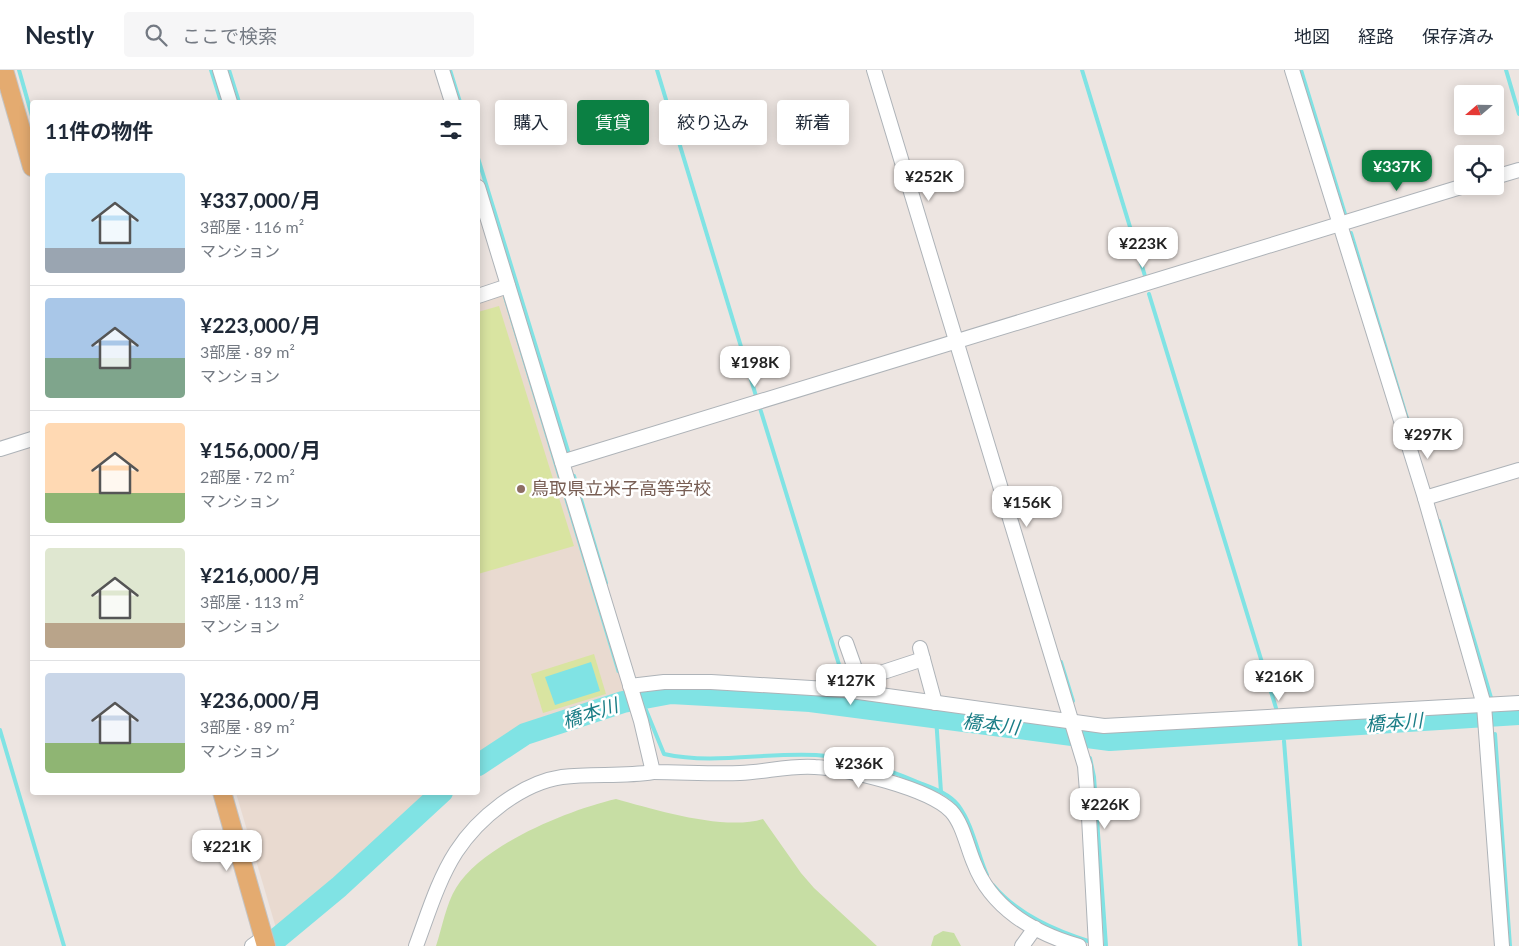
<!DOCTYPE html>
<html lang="ja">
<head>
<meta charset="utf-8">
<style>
  body { margin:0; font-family:Lato,"Noto Sans JP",sans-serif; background:#f6f6f7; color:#1f2937; height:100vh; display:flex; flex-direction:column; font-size:19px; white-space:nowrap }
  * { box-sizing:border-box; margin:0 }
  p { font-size:16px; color:#747a83 }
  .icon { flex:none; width:28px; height:28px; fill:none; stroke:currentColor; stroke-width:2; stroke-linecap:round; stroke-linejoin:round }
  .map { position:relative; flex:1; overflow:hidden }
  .panel { position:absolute; left:30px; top:30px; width:450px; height:695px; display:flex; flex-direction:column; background:#fff; border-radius:5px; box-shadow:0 2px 12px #0003 }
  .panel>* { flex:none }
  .top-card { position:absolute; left:495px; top:30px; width:475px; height:45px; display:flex; gap:10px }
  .needle { width:32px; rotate:250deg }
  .buttons { position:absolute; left:1454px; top:15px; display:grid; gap:10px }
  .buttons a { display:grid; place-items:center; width:50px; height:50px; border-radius:5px; background:#fff; box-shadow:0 2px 12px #0003; font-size:25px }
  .price { position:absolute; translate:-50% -42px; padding:0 11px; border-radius:10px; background:#fff; color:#222; font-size:16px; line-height:32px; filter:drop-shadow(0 1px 2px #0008) }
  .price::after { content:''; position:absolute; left:50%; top:30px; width:15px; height:11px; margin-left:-8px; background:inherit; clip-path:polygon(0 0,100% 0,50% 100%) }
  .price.selected { background:#0b8043; color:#fff }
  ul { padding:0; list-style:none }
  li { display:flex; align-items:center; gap:15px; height:125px; padding:0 15px }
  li+li { border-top:1px solid #e0e1e3 }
  li span { display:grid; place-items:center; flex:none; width:140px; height:100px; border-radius:5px; color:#555 }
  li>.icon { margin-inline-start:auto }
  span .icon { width:60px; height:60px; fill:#fffc; stroke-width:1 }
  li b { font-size:21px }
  h2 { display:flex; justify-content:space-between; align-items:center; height:60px; padding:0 15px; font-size:21px }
  .pill { padding:0 18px; border-radius:5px; background:#fff; box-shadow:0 2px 12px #0003; font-size:18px; line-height:45px }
  .pill.selected { background:#0b8043; color:#fff }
  header { display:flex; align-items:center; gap:30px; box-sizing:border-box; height:70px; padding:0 25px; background:#fff; border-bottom:1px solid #e0e1e3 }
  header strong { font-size:24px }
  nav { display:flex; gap:28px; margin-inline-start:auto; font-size:18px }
  .search { width:350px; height:45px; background:#f6f6f7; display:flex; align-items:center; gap:12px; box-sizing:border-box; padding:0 18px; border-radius:5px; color:#747a83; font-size:19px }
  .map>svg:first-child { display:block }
  .education { fill:#e9dad0 }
  .green { fill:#c7dea4 }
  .pitch { fill:#d9e4a1 }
  .water { fill:#80e3e4 }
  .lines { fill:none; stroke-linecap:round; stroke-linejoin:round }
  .stream { stroke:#80e3e4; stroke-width:4 }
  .river { stroke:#80e3e4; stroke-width:22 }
  .minor-casing { stroke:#aeb3b8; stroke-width:16 }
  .major-casing { stroke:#c4c4c4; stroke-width:20 }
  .minor { stroke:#fff; stroke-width:14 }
  .major { stroke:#e4ab70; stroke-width:18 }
  .education-dot { fill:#8d6e63; stroke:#fff; stroke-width:2 }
  .labels { text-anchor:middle; stroke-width:5; stroke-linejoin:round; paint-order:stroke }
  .education-label { font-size:18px; fill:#785e54; stroke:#fff; text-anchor:start }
  .water-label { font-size:19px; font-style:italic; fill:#1a7d86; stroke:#fff }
</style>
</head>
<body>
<header>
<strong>Nestly</strong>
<div class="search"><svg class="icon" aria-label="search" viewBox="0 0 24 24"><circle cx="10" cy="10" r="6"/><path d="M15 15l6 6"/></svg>ここで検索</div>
<nav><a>地図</a><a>経路</a><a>保存済み</a></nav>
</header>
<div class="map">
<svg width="1519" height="876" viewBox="0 0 1519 876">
  <rect width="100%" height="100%" fill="#ede5e1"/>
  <g class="education">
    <path d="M505 223 627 626 530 655 478 689V230Z"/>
    <path d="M236 723V722L435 723 281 863 276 858Z"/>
  </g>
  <g class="green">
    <path d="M616 729C656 740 724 761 763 749L801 803 814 818 877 876H436C442 858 446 834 456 818 482 775 568 740 616 729Z"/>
    <path d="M943 861 954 863 961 876H931L934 866Z"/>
  </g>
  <g class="pitch">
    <path d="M499 236 574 476 478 504V242Z"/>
    <path d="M594 584 606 624 543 643 531 604Z"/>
  </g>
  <g class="water">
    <path d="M503 227H505L619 602 617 603Z"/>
    <path d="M591 592 600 621 555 635 545 607Z"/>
  </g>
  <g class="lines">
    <g class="stream">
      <path d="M19 0 32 46"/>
      <path d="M211 0 221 32"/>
      <path d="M229 0 239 32"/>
      <path d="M450 0 460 32"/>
      <path d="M657 0 756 326"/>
      <path d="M1082 0 1145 206"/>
      <path d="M1301 0 1345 144"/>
      <path d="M1506 0 1519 44"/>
      <path d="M478 88 568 381"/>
      <path d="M1351 163 1412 365"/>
      <path d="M1149 224 1276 638"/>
      <path d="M759 335 845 614"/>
      <path d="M574 406 606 513"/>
      <path d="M1439 451 1492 631"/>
      <path d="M1061 592 1073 631"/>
      <path d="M646 640 664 684C714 695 765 682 816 685 850 687 884 698 915 711 929 717 948 722 958 735 973 755 977 782 987 805"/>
      <path d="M936 647 941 722"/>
      <path d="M0 660 64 876"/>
      <path d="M1495 664 1510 876"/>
      <path d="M1284 671 1300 876"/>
      <path d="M1090 688 1094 707 1106 876"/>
      <path d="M993 815C1018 845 1056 861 1091 872"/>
    </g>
    <g class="river">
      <path d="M478 695 525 664 623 632 671 623 810 631 1110 670 1519 644"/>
      <path d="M268 876 339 817 442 722"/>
    </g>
    <g class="minor-casing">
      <g id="minor">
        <path d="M220 0 230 32"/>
        <path d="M442 0 452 32"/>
        <path d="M874 0 1085 696 1089 747 1096 876"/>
        <path d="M1292 0 1425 428 1484 635 1502 876"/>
        <path d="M1495 107 1519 100"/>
        <path d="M478 117 641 651 653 702C682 702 711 704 740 703 765 702 791 695 815 697 848 699 928 718 951 741 963 754 967 777 974 793 991 838 1034 863 1079 876"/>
        <path d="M478 226 508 216"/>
        <path d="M0 379 32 369"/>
        <path d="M562 392 1464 116"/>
        <path d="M1425 428 1519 400"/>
        <path d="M846 573 859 610 923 589"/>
        <path d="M920 578 935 633"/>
        <path d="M630 616 664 612H711L844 620 1104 656 1519 633"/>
        <path d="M252 876 263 868"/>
        <path d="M416 876C428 844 438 810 456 782 478 748 521 713 562 707 592 703 623 707 653 702"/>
        <path d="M1022 876 1035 858"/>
      </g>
    </g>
    <g class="major-casing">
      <g id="major">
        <path d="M4 0 32 97"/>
        <path d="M222 722 266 876"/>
      </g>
    </g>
    <use href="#minor" class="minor"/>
    <use href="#major" class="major"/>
  </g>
  <circle class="education-dot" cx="521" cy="419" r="5"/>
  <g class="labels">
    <g class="education-label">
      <text x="531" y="425">鳥取県立米子高等学校</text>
    </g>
    <g class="water-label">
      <text transform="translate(590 643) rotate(-18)" y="7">橋本川</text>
      <text transform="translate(1394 652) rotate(-4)" y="7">橋本川</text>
      <text transform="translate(991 654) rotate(7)" y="7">橋本川</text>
    </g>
  </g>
</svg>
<div class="buttons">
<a><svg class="needle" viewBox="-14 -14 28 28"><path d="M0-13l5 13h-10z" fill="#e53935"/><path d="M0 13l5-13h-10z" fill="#747a83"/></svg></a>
<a><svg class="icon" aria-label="locate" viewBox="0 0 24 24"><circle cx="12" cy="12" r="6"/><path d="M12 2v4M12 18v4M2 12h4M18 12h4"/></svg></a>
</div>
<b class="price selected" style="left:1397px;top:122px">¥337K</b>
<b class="price" style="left:929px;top:132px">¥252K</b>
<b class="price" style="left:1143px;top:199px">¥223K</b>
<b class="price" style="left:755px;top:318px">¥198K</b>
<b class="price" style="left:1428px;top:390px">¥297K</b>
<b class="price" style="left:1027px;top:458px">¥156K</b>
<b class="price" style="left:1279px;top:632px">¥216K</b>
<b class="price" style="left:851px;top:636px">¥127K</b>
<b class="price" style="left:859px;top:719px">¥236K</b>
<b class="price" style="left:1105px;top:760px">¥226K</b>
<b class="price" style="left:227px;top:802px">¥221K</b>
<div class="top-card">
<a class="pill">購入</a>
<a class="pill selected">賃貸</a>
<a class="pill">絞り込み</a>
<a class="pill">新着</a>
</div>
<section class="panel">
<h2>11件の物件<svg class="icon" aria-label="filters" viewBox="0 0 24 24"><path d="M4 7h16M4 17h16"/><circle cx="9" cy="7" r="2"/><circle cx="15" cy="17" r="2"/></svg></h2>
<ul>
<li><span style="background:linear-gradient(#bfe0f5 75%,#9aa5b1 0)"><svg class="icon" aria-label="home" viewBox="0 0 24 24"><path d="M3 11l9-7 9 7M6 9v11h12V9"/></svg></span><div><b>¥337,000/月</b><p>3部屋 · 116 m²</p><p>マンション</p></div></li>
<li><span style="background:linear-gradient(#a9c7e8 60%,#7fa58c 0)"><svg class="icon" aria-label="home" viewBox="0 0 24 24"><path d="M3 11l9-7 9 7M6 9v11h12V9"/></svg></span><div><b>¥223,000/月</b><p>3部屋 · 89 m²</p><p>マンション</p></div></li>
<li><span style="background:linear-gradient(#ffd9b3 70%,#8fb573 0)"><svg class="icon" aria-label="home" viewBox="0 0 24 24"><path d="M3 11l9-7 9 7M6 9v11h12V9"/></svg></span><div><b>¥156,000/月</b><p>2部屋 · 72 m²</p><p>マンション</p></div></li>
<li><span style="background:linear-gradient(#dfe7d0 75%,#b9a48a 0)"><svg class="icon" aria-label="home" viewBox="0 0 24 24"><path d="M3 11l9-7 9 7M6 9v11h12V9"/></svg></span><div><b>¥216,000/月</b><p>3部屋 · 113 m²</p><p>マンション</p></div></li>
<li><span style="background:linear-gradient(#c9d6e8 70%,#8fb573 0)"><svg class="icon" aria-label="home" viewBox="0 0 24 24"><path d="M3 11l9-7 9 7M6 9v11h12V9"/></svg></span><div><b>¥236,000/月</b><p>3部屋 · 89 m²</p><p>マンション</p></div></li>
</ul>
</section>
</div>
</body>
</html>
